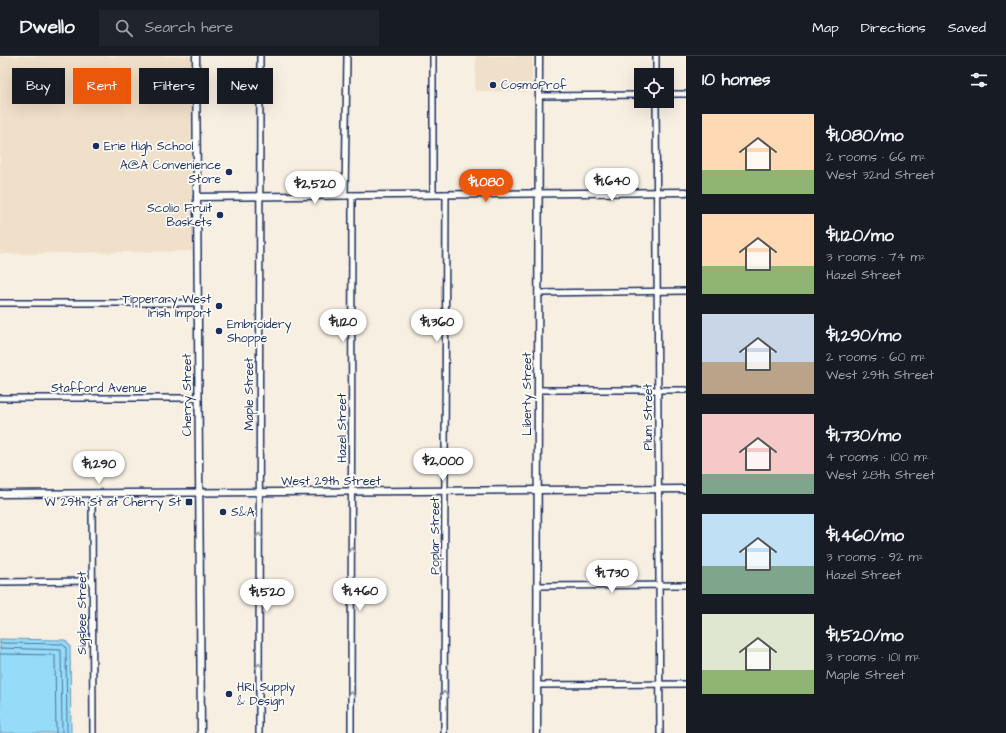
<!DOCTYPE html>
<html lang="en">
<head>
<meta charset="utf-8">
<style>
  body { margin:0; font-family:"Architects Daughter",sans-serif; background:#20242c; color:#f1f3f6; height:100vh; display:flex; flex-direction:column; font-size:15px; white-space:nowrap }
  * { box-sizing:border-box; margin:0 }
  p { font-size:13px; color:#9ea1a6 }
  .icon { flex:none; width:22px; height:22px; fill:none; stroke:currentColor; stroke-width:2; stroke-linecap:round; stroke-linejoin:round }
  .map { position:relative; flex:1; overflow:hidden }
  .sheet { display:flex; flex-direction:column; background:#171b24; width:320px }
  .sheet>* { flex:none }
  .hud { position:absolute; left:12px; top:12px; width:380px; height:36px; display:flex; gap:8px }
  .buttons { position:absolute; left:634px; top:12px; display:grid; gap:8px }
  .buttons a { display:grid; place-items:center; width:40px; height:40px; border-radius:0px; background:#171b24; box-shadow:0 4px 16px #0002; font-size:20px }
  .price { position:absolute; translate:-50% -34px; padding:0 9px; border-radius:14px; background:#fff; color:#222; font-size:13px; line-height:26px; filter:drop-shadow(0 1px 2px #0008) }
  .price::after { content:''; position:absolute; left:50%; top:24px; width:12px; height:9px; margin-left:-6px; background:inherit; clip-path:polygon(0 0,100% 0,50% 100%) }
  .price.selected { background:#ea580c; color:#fff }
  ul { padding:0; list-style:none }
  li { display:flex; align-items:center; gap:12px; height:100px; padding:0 16px }
  li span { display:grid; place-items:center; flex:none; width:112px; height:80px; border-radius:0px; color:#555 }
  li>.icon { margin-inline-start:auto }
  span .icon { width:48px; height:48px; fill:#fffc; stroke-width:1 }
  li b { font-size:17px }
  h2 { display:flex; justify-content:space-between; align-items:center; height:48px; padding:0 16px; font-size:17px }
  .chip { padding:0 14px; border-radius:0px; background:#171b24; box-shadow:0 4px 16px #0002; font-size:14px; line-height:36px }
  .chip.selected { background:#ea580c; color:#fff }
  header { display:flex; align-items:center; gap:24px; box-sizing:border-box; height:56px; padding:0 20px; background:#171b24; border-bottom:1px solid #363941 }
  header strong { font-size:19px }
  nav { display:flex; gap:22px; margin-inline-start:auto; font-size:14px }
  .search { width:280px; height:36px; background:#20242c; display:flex; align-items:center; gap:10px; box-sizing:border-box; padding:0 14px; border-radius:0px; color:#9ea1a6; font-size:15px }
  main { display:flex; flex:1; min-height:0 }
  .map>svg:first-child { display:block }
  .built { fill:#f0dfc9 }
  .water { fill:#96dbf8; stroke:#6596ba }
  .lines { fill:none; stroke-linecap:round; stroke-linejoin:round }
  .shore { stroke:#4c749c; stroke-width:1 }
  .minor-casing { stroke:#1b2f5e; stroke-width:8 }
  .tertiary-casing { stroke:#1b2f5e; stroke-width:9 }
  .minor { stroke:#fdfcf7; stroke-width:5 }
  .tertiary { stroke:#fdfcf7; stroke-width:6 }
  .oneway { stroke:#8c96aa }
  .poi-dot { fill:#1b2f5e; stroke:#fdfcf7; stroke-width:1.5 }
  .labels { text-anchor:middle; stroke-width:3.5; stroke-linejoin:round; paint-order:stroke }
  .poi-label { font-size:12px; fill:#1b2f5e; stroke:#fdfcf7; text-anchor:start }
  .street-label { font-size:12px; fill:#1b2f5e; stroke:#fdfcf7 }
</style>
</head>
<body>
<header>
<strong>Dwello</strong>
<div class="search"><svg class="icon" aria-label="search" viewBox="0 0 24 24"><circle cx="10" cy="10" r="6"/><path d="M15 15l6 6"/></svg>Search here</div>
<nav><a>Map</a><a>Directions</a><a>Saved</a></nav>
</header>
<main>
<div class="map">
<svg width="686" height="677" viewBox="0 0 686 677">
  <rect width="100%" height="100%" fill="#f7efe2"/>
  <filter id="ink" filterUnits="userSpaceOnUse"><feTurbulence type="fractalNoise" baseFrequency=".025" numOctaves="2"/><feDisplacementMap in="SourceGraphic" scale="8" xChannelSelector="R" yChannelSelector="G"/><feConvolveMatrix kernelMatrix="1 2 1 2 8 2 1 2 1" color-interpolation-filters="sRGB"/></filter>
  <g filter="url(#ink)">
    <g class="built">
      <path d="M0 0H191L192 195 0 198Z"/>
      <path d="M476 0H532V36L475 35Z"/>
    </g>
    <path class="water" d="M0 583 65 584 70 590 71 677H0Z"/>
    <g class="lines">
      <g class="shore">
        <path d="M0 587 62 588 66 591 67 677"/>
        <path d="M0 592 61 594 62 677"/>
        <path d="M0 598 55 599 56 677"/>
      </g>
      <g class="minor-casing">
        <g id="minor">
          <path d="M433 0V138"/>
          <path d="M656 0V19"/>
          <path d="M667 38H686"/>
          <path d="M539 40 641 39"/>
          <path d="M656 45 660 677"/>
          <path d="M345 140 347 0"/>
          <path d="M538 237 686 235"/>
          <path d="M0 247H198"/>
          <path d="M538 334H686"/>
          <path d="M0 342H198"/>
          <path d="M92 438 93 677"/>
          <path d="M0 526 92 525"/>
          <path d="M537 530 686 529"/>
          <path d="M537 629 686 628"/>
          <path d="M259 677 260 0"/>
          <path d="M351 677 352 139"/>
          <path d="M444 677 446 138"/>
        </g>
      </g>
      <g class="tertiary-casing">
        <g id="tertiary">
          <path d="M196 0 201 677"/>
          <path d="M197 141 686 136"/>
          <path d="M0 438 686 433"/>
          <path d="M537 677 539 0"/>
        </g>
      </g>
      <use href="#minor" class="minor"/>
      <use href="#tertiary" class="tertiary"/>
    </g>
    <defs><path id="oneway-chevron" d="M-2-3.5L2.5 0L-2 3.5" fill="none" stroke-width="1.6" stroke-linecap="round" stroke-linejoin="round"/></defs>
    <g class="oneway">
      <use href="#oneway-chevron" transform="translate(259 480) rotate(-90)"/>
      <use href="#oneway-chevron" transform="translate(352 494) rotate(-90)"/>
      <use href="#oneway-chevron" transform="translate(259 610) rotate(-90)"/>
      <use href="#oneway-chevron" transform="translate(351 638) rotate(-90)"/>
      <use href="#oneway-chevron" transform="translate(444 638) rotate(-90)"/>
    </g>
  </g>
  <g class="poi-dot">
    <circle cx="493" cy="29" r="4"/>
    <circle cx="96" cy="90" r="4"/>
    <circle cx="229" cy="116" r="4"/>
    <circle cx="220" cy="159" r="4"/>
    <circle cx="219" cy="250" r="4"/>
    <circle cx="219" cy="275" r="4"/>
    <rect x="185" y="442" width="8" height="8" rx="2"/>
    <circle cx="223" cy="456" r="4"/>
    <circle cx="229" cy="638" r="4"/>
  </g>
  <g class="labels">
    <g class="poi-label">
      <text x="501" y="33">CosmoProf</text>
      <text x="104" y="94">Erie High School</text>
      <text x="221" y="113" text-anchor="end">A@A Convenience<tspan x="221" dy="14">Store</tspan></text>
      <text x="212" y="156" text-anchor="end">Scolio Fruit<tspan x="212" dy="14">Baskets</tspan></text>
      <text x="211" y="247" text-anchor="end">Tipperary West<tspan x="211" dy="14">Irish Import</tspan></text>
      <text x="227" y="272">Embroidery<tspan x="227" dy="14">Shoppe</tspan></text>
      <text x="181" y="450" text-anchor="end">W 29th St at Cherry St</text>
      <text x="231" y="460">S&amp;A</text>
      <text x="237" y="635">HRI Supply<tspan x="237" dy="14">&amp; Design</tspan></text>
    </g>
    <g class="street-label">
      <text x="99" y="336">Stafford Avenue</text>
      <text transform="translate(249 338) rotate(-90)" y="4">Maple Street</text>
      <text transform="translate(527 338) rotate(-90)" y="4">Liberty Street</text>
      <text transform="translate(187 339) rotate(-90)" y="4">Cherry Street</text>
      <text transform="translate(648 361) rotate(-90)" y="4">Plum Street</text>
      <text transform="translate(342 372) rotate(-90)" y="4">Hazel Street</text>
      <text x="331" y="429">West 29th Street</text>
      <text transform="translate(435 480) rotate(-90)" y="4">Poplar Street</text>
      <text transform="translate(82 557) rotate(-90)" y="4">Sigsbee Street</text>
    </g>
  </g>
</svg>
<div class="buttons">
<a><svg class="icon" aria-label="locate" viewBox="0 0 24 24"><circle cx="12" cy="12" r="6"/><path d="M12 2v4M12 18v4M2 12h4M18 12h4"/></svg></a>
</div>
<b class="price" style="left:612px;top:146px">$1,640</b>
<b class="price selected" style="left:486px;top:147px">$1,080</b>
<b class="price" style="left:315px;top:149px">$2,520</b>
<b class="price" style="left:343px;top:287px">$1,120</b>
<b class="price" style="left:437px;top:287px">$1,360</b>
<b class="price" style="left:443px;top:426px">$2,000</b>
<b class="price" style="left:99px;top:429px">$1,290</b>
<b class="price" style="left:612px;top:538px">$1,730</b>
<b class="price" style="left:360px;top:556px">$1,460</b>
<b class="price" style="left:267px;top:557px">$1,520</b>
<div class="hud">
<a class="chip">Buy</a>
<a class="chip selected">Rent</a>
<a class="chip">Filters</a>
<a class="chip">New</a>
</div>
</div>
<section class="sheet">
<h2>10 homes<svg class="icon" aria-label="filters" viewBox="0 0 24 24"><path d="M4 7h16M4 17h16"/><circle cx="9" cy="7" r="2"/><circle cx="15" cy="17" r="2"/></svg></h2>
<ul>
<li><span style="background:linear-gradient(#ffd9b3 70%,#8fb573 0)"><svg class="icon" aria-label="home" viewBox="0 0 24 24"><path d="M3 11l9-7 9 7M6 9v11h12V9"/></svg></span><div><b>$1,080/mo</b><p>2 rooms · 66 m²</p><p>West 32nd Street</p></div></li>
<li><span style="background:linear-gradient(#ffd9b3 65%,#8fb573 0)"><svg class="icon" aria-label="home" viewBox="0 0 24 24"><path d="M3 11l9-7 9 7M6 9v11h12V9"/></svg></span><div><b>$1,120/mo</b><p>3 rooms · 74 m²</p><p>Hazel Street</p></div></li>
<li><span style="background:linear-gradient(#c9d6e8 60%,#b9a48a 0)"><svg class="icon" aria-label="home" viewBox="0 0 24 24"><path d="M3 11l9-7 9 7M6 9v11h12V9"/></svg></span><div><b>$1,290/mo</b><p>2 rooms · 60 m²</p><p>West 29th Street</p></div></li>
<li><span style="background:linear-gradient(#f6c9c9 75%,#7fa58c 0)"><svg class="icon" aria-label="home" viewBox="0 0 24 24"><path d="M3 11l9-7 9 7M6 9v11h12V9"/></svg></span><div><b>$1,730/mo</b><p>4 rooms · 100 m²</p><p>West 28th Street</p></div></li>
<li><span style="background:linear-gradient(#bfe0f5 65%,#7fa58c 0)"><svg class="icon" aria-label="home" viewBox="0 0 24 24"><path d="M3 11l9-7 9 7M6 9v11h12V9"/></svg></span><div><b>$1,460/mo</b><p>3 rooms · 92 m²</p><p>Hazel Street</p></div></li>
<li><span style="background:linear-gradient(#dfe7d0 70%,#8fb573 0)"><svg class="icon" aria-label="home" viewBox="0 0 24 24"><path d="M3 11l9-7 9 7M6 9v11h12V9"/></svg></span><div><b>$1,520/mo</b><p>3 rooms · 101 m²</p><p>Maple Street</p></div></li>
</ul>
</section>
</main>
</body>
</html>
